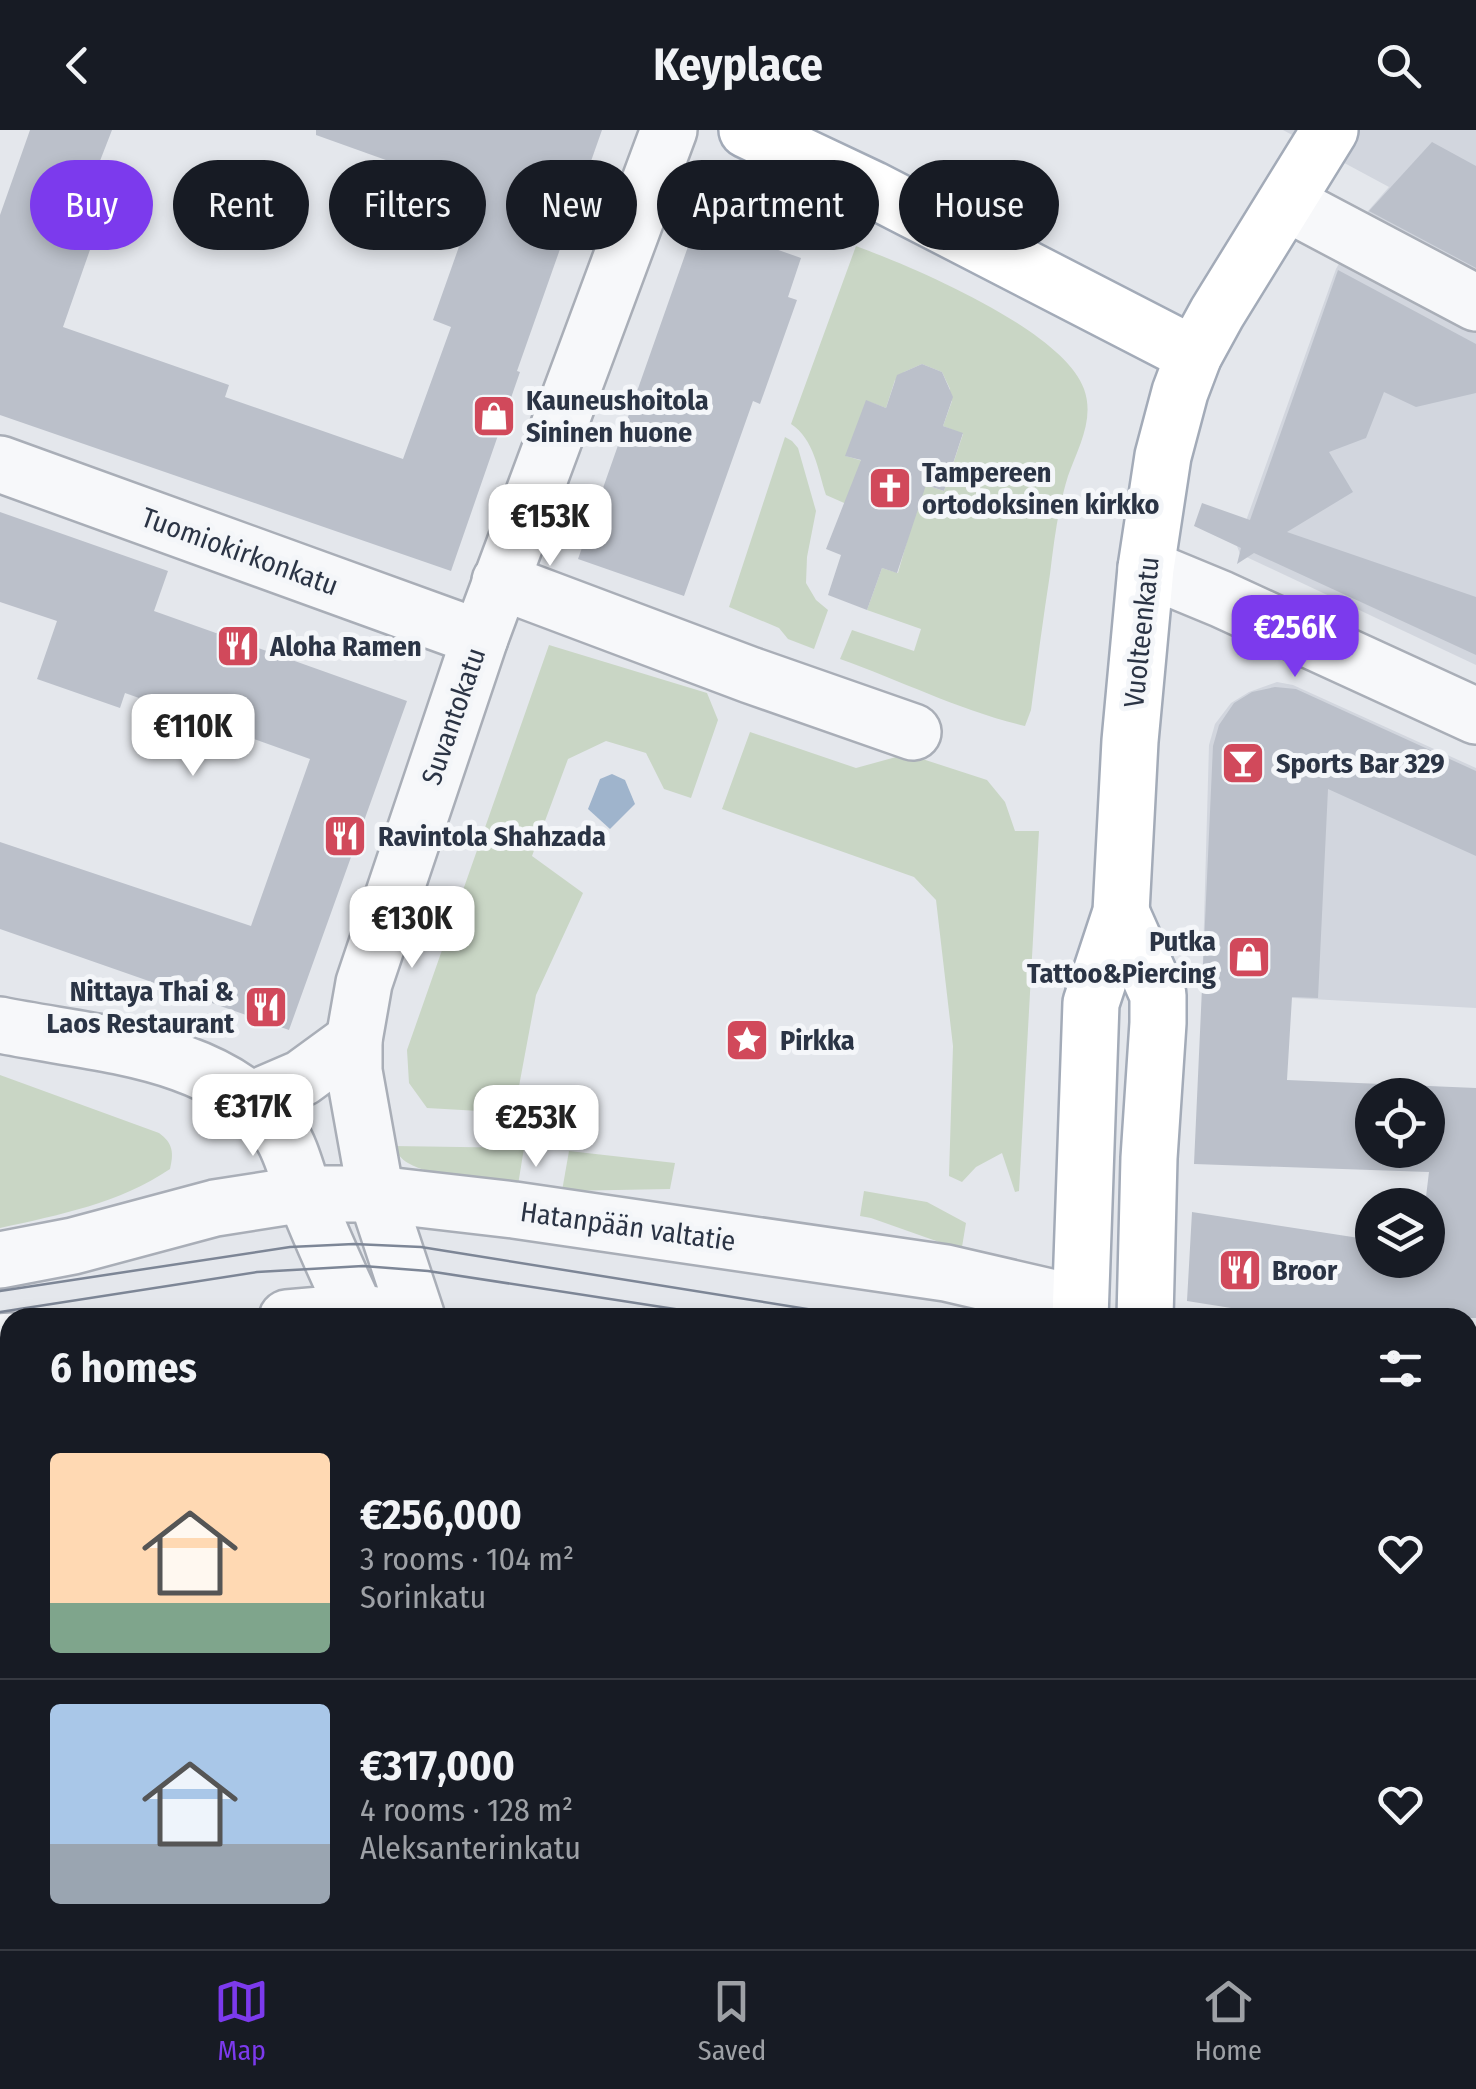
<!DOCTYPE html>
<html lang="en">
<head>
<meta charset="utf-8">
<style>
  body { margin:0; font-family:"Fira Sans Condensed",sans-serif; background:#20242c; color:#f1f3f6; height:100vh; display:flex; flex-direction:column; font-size:38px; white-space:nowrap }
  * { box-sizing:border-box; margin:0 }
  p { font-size:32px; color:#9ea1a6 }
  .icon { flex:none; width:55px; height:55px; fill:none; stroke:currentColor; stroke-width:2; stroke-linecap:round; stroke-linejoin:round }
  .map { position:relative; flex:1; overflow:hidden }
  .sheet { position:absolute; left:0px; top:1178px; width:1478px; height:642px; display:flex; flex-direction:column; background:#171b24; border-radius:30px 30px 0 0; box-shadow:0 5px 15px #0003 }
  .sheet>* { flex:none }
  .banner { position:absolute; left:30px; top:30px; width:1418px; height:90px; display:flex; gap:20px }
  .fabs { position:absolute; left:1355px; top:948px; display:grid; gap:20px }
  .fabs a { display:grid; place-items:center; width:90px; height:90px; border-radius:50%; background:#171b24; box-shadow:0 5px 15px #0003; font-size:50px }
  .price { position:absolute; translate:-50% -85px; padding:0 22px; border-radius:20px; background:#fff; color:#222; font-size:32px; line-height:65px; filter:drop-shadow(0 2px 5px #0008) }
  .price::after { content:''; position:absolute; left:50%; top:60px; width:30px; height:22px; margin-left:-15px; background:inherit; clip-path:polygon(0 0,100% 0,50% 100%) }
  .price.on { background:#7c3aed; color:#fff }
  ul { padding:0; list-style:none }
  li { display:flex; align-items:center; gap:30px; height:250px; padding:0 50px }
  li+li { border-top:2px solid #363941 }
  li span { display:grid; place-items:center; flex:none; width:280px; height:200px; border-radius:10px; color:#555 }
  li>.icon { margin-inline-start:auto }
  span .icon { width:120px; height:120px; fill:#fffc; stroke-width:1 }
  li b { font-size:42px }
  h2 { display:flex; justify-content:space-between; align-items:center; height:120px; padding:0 50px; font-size:42px }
  .pill { padding:0 35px; border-radius:45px; background:#171b24; box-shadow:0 5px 15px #0003; font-size:35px; line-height:90px }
  .pill.on { background:#7c3aed; color:#fff }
  header { display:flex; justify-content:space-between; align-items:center; height:130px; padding:0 50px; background:#171b24; font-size:45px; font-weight:700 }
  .menu { display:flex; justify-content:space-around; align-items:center; height:140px; border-top:2px solid #363941; background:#171b24; font-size:28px; color:#9ea1a6 }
  .menu a { display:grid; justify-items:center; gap:5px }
  .menu .on { color:#7c3aed }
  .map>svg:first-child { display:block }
  .built { fill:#d2d6de }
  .green { fill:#c9d6c5 }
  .water { fill:#9fb4cc }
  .building { fill:#bbc0ca; fill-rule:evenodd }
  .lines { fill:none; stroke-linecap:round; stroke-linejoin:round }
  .minor-casing { stroke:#a9aeb7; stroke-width:60 }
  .major-casing { stroke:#a3abb8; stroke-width:60 }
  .minor { stroke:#f7f8fa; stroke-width:55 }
  .major { stroke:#fff; stroke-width:55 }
  .tram { stroke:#7d8696; stroke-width:2.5 }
  .labels { text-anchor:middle; stroke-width:10; stroke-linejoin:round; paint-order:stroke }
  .poi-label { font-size:28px; font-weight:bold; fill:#2b3445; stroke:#f4f6f9; text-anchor:start }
  .street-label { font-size:28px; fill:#2b3445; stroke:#f4f6f9 }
</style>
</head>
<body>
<header><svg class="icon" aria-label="back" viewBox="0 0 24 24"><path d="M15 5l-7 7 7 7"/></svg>Keyplace<svg class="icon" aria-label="search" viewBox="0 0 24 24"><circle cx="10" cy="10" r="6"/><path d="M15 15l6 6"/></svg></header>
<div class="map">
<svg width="1476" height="1819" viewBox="0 0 1476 1819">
  <rect width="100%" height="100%" fill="#e4e7ec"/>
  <g class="built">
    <path d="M1283 0H1476V535L1240 424 1237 416 1336 139 1368 81 1389 57Z"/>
    <path d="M1277 552 1293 555 1476 638V878L1202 863 1209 615 1215 594 1231 573 1249 562Z"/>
    <path d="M10 1290V1810H34L31 1819H0V1291Z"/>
    <path d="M93 1810H533L537 1819H119Z"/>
    <path d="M675 1810H1014V1819H678Z"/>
  </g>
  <g class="green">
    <path d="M856 116C913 137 1063 200 1084 259 1095 289 1078 318 1068 346 1058 378 1054 411 1050 444 1043 489 1037 534 1031 580L1025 596C961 581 902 551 840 529L852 500 914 521 921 499 867 480 882 438 898 443 923 354 944 361 963 304 943 296 952 271 946 268 950 259 942 242 922 234 904 242 900 251 895 250 886 278 867 271 846 326 866 332 851 376 826 365C818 340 814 309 791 294Z"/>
    <path d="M785 307 792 311 798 318 816 381 807 427 806 453 816 470 828 480 814 519 788 509 779 498 729 477Z"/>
    <path d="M549 515 707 563 718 590 691 668 664 659 646 623 606 611 568 629 532 726 583 763 536 865 514 983 427 978 409 953 407 920Z"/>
    <path d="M750 602 856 638 907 624 987 650 1005 672 1015 701H1039L1019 1061 1015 1062 1002 1023 976 1037 962 1052 949 1046 953 916 936 770 914 747 722 679Z"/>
    <path d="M0 945 159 1003C173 1013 174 1023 170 1039 120 1073 59 1085 0 1098Z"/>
    <path d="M393 1016 524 1018 518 1055C488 1051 434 1048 408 1033 401 1029 397 1023 393 1016Z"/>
    <path d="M569 1021 675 1033 670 1059 562 1061Z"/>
    <path d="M864 1061 927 1072 966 1093 962 1117 939 1112 871 1088 860 1086Z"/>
  </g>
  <path class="water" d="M612 644 625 650 635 674 610 699 588 679 600 649Z"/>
  <g class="building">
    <path d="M30 0H112L86 67 106 74 63 197 229 255 225 267 403 329 451 197 433 190 478 63 316 5V0H602L517 241 520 242 451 441 0 285V85Z"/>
    <path d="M1432 12 1476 36V138L1369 81Z"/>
    <path d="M697 91 801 128 788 167 797 170 760 274 753 271 684 466 578 429Z"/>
    <path d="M1338 140 1476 214V263L1416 277 1384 262 1366 308 1329 322 1353 362 1287 402 1476 467V525L1254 423 1237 434 1241 418 1194 396 1202 373 1250 390Z"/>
    <path d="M922 234 942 242 953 267 943 296 963 303 944 361 926 355 897 443 882 438 867 480 828 465 841 425 826 419 861 330 845 326 866 270 886 278 897 245Z"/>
    <path d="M0 382 168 441 154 481 407 571 289 900 0 799V712L251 796 310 629 125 563 120 578 37 549 57 491 0 472Z"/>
    <path d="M1275 557 1296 559 1476 641V726L1328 659 1318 868 1292 867 1287 950 1476 958V1188H1294L1187 1171 1192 1082 1372 1110V1130H1428V1075H1425L1429 1042 1194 1034 1213 616 1219 595 1234 573 1252 562ZM1372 965H1428V1020H1372Z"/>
  </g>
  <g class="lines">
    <g class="minor-casing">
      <g id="minor">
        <path d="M1287 73 1476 173"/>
        <path d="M0 334 480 508"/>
        <path d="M1146 438 1221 469 1476 586"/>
        <path d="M500 451 750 545 913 602"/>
        <path d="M0 895C91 914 223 918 280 1003 293 1022 297 1047 306 1068 322 1108 340 1148 359 1188"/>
        <path d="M251 970 302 948 354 910"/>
        <path d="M0 1130 73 1116 215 1078 304 1064H376L514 1080 946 1143 1080 1174"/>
        <path d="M287 1188 356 1182 388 1187"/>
        <path d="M417 1188 376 1064 354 941V910L364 853 480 508 669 0"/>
        <path d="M0 1212 10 1211"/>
        <path d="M1468 1502 1476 1493"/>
        <path d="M1468 1565 1476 1556"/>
        <path d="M217 1810 243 1819"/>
        <path d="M283 1810 292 1819"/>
        <path d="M590 1810 593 1819"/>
        <path d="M643 1810 646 1819"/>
        <path d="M776 1819 849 1810"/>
      </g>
    </g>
    <g class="major-casing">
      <g id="major">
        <path d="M747 0 872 59 1194 225"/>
        <path d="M1121 782 1158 865V893L1149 1028 1145 1188"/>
        <path d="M1080 1188 1091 873 1121 782 1130 611 1146 438 1163 326 1180 262 1194 225 1217 183 1330 0"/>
        <path d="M1468 1265 1476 1266"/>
        <path d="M1468 1360 1476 1362"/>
        <path d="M1078 1810 1083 1819"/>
        <path d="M1164 1810 1174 1819"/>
      </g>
    </g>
    <use href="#minor" class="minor"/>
    <use href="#major" class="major"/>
    <g class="tram">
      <path d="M0 1161 290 1117 354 1114 421 1117 863 1188"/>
      <path d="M0 1182 257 1142 363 1136 428 1141 733 1188"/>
      <path d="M1468 1301 1476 1303"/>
      <path d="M1468 1325 1476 1327"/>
    </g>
  </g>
  <defs>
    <g id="shop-square" transform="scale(2.25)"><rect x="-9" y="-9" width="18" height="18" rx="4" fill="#d1495b" stroke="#f4f6f9"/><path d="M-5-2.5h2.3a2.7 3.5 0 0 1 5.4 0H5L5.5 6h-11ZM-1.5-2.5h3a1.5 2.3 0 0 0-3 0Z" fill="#fff"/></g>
    <g id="church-square" transform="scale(2.25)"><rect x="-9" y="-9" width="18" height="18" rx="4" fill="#d1495b" stroke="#f4f6f9"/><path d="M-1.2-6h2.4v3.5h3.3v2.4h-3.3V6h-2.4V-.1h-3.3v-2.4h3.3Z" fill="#fff"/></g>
    <g id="restaurant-square" transform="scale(2.25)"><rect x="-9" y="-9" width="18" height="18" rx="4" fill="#d1495b" stroke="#f4f6f9"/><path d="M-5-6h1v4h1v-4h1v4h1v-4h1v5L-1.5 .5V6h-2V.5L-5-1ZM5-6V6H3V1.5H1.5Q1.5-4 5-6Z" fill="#fff"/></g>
    <g id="bar-square" transform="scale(2.25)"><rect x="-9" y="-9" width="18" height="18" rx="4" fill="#d1495b" stroke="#f4f6f9"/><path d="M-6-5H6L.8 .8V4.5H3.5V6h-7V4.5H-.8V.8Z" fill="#fff"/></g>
    <g id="sight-square" transform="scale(2.25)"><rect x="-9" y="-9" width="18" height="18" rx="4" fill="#d1495b" stroke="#f4f6f9"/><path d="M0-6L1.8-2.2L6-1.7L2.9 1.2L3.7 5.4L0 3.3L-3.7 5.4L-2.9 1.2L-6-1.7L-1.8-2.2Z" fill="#fff"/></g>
  </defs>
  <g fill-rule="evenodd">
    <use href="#shop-square" x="494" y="286"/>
    <use href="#church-square" x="890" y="358"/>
    <use href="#restaurant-square" x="238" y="516"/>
    <use href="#bar-square" x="1243" y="633"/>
    <use href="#restaurant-square" x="345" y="706"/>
    <use href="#shop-square" x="1249" y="827"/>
    <use href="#restaurant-square" x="266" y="877"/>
    <use href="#sight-square" x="747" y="910"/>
    <use href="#restaurant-square" x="1240" y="1140"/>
  </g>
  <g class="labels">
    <g class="poi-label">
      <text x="526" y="280">Kauneushoitola<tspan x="526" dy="32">Sininen huone</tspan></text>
      <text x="922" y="352">Tampereen<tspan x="922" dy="32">ortodoksinen kirkko</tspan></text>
      <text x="270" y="526">Aloha Ramen</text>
      <text x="1276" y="643">Sports Bar 329</text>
      <text x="378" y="716">Ravintola Shahzada</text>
      <text x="1216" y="821" text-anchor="end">Putka<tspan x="1216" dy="32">Tattoo&amp;Piercing</tspan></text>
      <text x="234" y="871" text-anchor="end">Nittaya Thai &amp;<tspan x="234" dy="32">Laos Restaurant</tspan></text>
      <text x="780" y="920">Pirkka</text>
      <text x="1272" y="1150">Broor</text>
    </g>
    <g class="street-label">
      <text transform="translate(240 421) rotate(20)" y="10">Tuomiokirkonkatu</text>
      <text transform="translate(1141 502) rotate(-84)" y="10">Vuolteenkatu</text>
      <text transform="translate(453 586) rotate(-71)" y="10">Suvantokatu</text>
      <text transform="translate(628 1096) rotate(8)" y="10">Hatanpään valtatie</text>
    </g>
  </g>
</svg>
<div class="fabs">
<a><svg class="icon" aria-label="locate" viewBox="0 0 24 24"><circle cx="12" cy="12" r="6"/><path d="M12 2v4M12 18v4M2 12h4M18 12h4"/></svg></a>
<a><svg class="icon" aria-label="layers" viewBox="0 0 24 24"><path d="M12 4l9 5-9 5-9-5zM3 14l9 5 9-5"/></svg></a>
</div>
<b class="price" style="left:550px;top:439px">€153K</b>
<b class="price on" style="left:1295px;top:550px">€256K</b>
<b class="price" style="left:193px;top:649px">€110K</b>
<b class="price" style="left:412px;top:841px">€130K</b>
<b class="price" style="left:253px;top:1029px">€317K</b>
<b class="price" style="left:536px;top:1040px">€253K</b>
<div class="banner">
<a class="pill on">Buy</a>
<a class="pill">Rent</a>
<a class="pill">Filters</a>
<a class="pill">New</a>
<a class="pill">Apartment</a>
<a class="pill">House</a>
</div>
<section class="sheet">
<h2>6 homes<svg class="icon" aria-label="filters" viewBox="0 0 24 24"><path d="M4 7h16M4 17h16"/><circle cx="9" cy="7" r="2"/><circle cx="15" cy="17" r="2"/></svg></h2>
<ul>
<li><span style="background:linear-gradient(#ffd9b3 75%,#7fa58c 0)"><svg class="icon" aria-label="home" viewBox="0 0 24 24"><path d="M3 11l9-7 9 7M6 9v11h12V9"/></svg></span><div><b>€256,000</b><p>3 rooms · 104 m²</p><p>Sorinkatu</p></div><svg class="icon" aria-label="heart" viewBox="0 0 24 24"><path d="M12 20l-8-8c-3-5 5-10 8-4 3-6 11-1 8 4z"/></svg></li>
<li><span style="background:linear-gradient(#a9c7e8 70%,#9aa5b1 0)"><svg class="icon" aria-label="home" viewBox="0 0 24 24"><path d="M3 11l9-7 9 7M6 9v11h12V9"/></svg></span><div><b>€317,000</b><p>4 rooms · 128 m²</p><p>Aleksanterinkatu</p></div><svg class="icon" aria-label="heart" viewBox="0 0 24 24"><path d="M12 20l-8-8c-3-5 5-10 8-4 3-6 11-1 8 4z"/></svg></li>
</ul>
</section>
</div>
<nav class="menu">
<a class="on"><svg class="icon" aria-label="map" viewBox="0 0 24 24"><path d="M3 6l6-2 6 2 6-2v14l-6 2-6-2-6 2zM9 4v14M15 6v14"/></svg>Map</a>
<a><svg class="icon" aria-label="saved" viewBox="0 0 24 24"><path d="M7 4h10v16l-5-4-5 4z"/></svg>Saved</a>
<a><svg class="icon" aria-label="home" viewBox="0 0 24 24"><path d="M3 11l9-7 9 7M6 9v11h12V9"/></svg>Home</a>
</nav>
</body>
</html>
